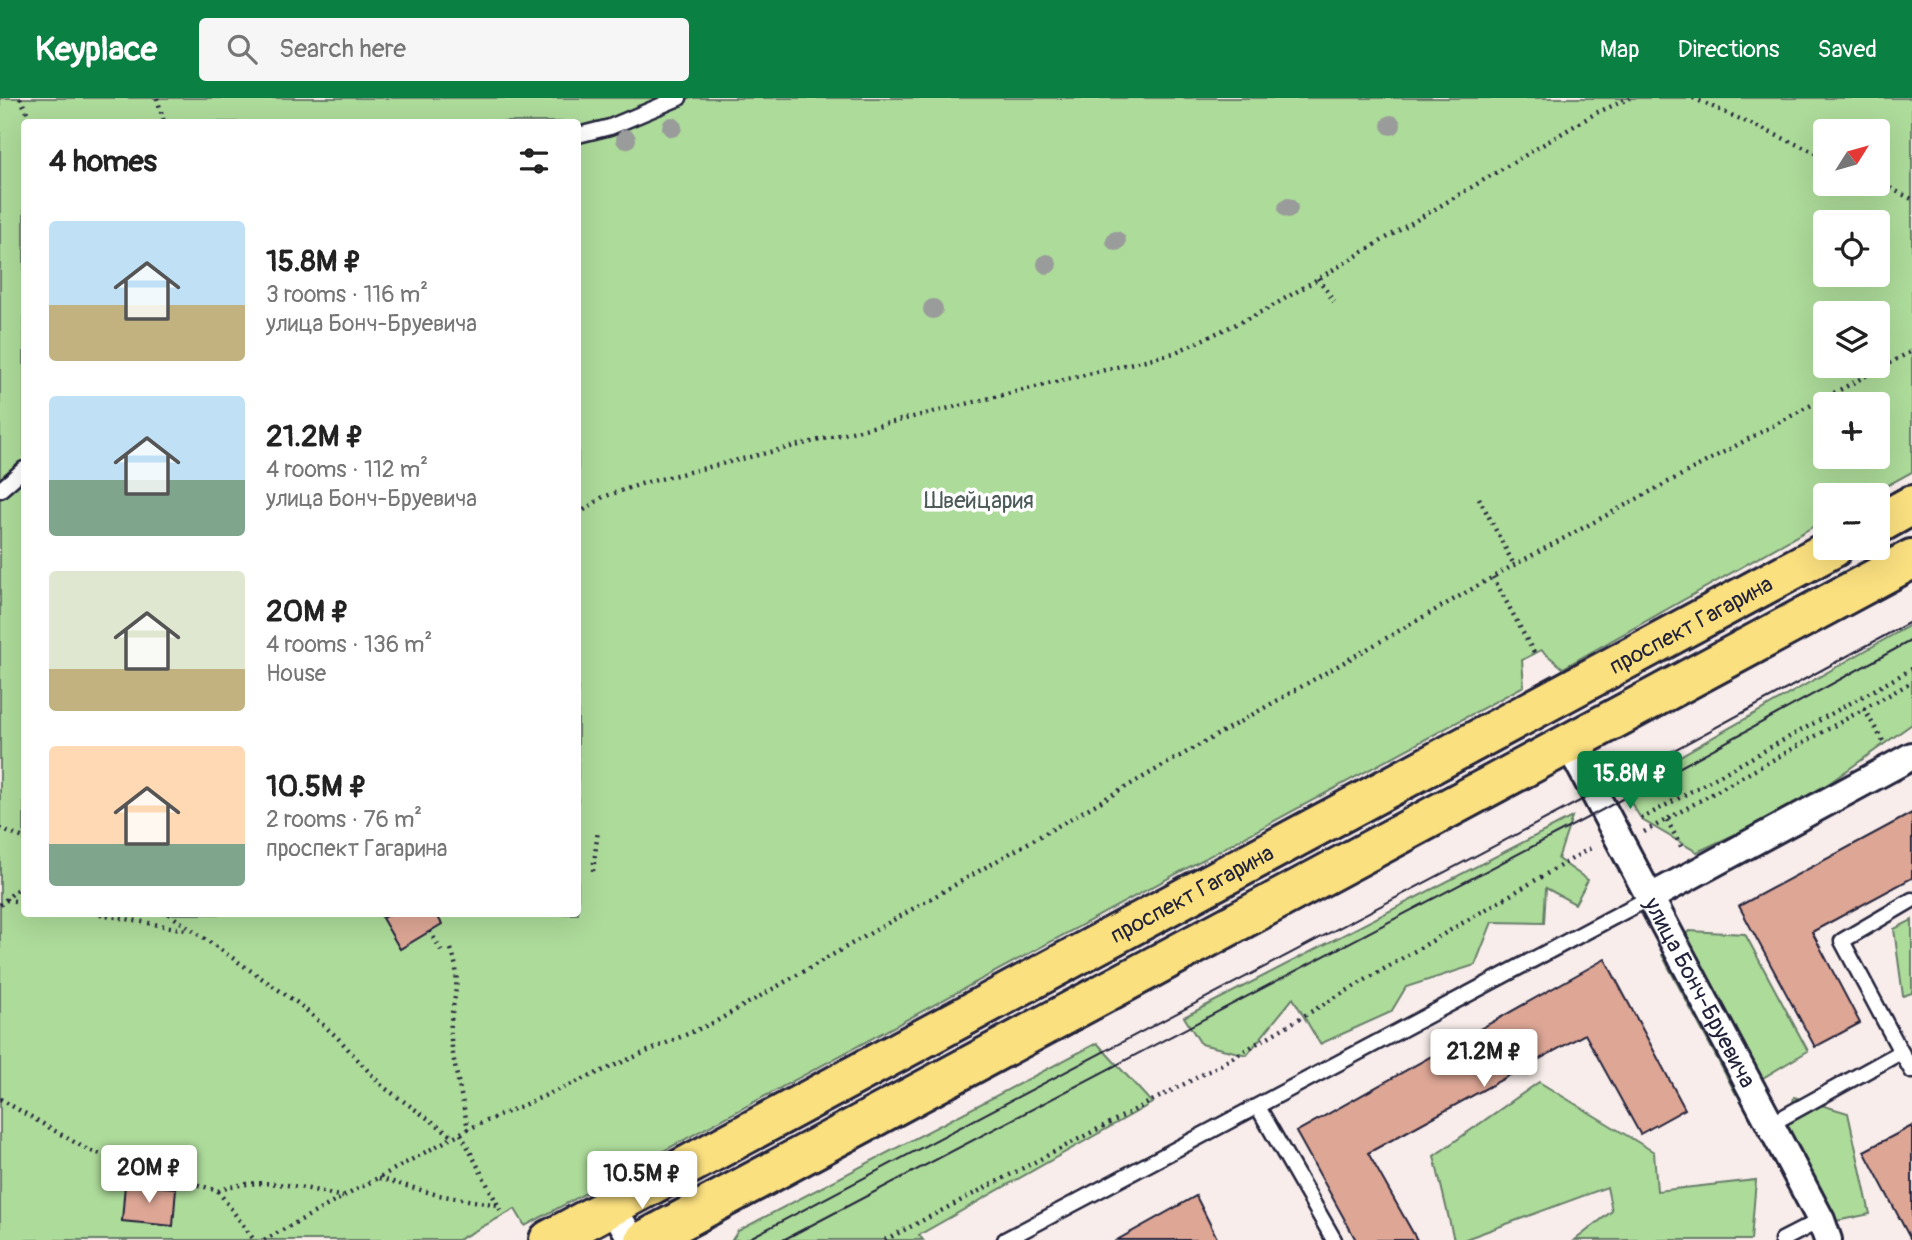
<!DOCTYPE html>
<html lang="en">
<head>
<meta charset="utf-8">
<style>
  body { margin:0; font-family:Pangolin,sans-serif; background:#f6f6f6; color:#222; height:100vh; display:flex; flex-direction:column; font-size:26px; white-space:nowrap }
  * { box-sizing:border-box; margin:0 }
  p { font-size:23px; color:#767676 }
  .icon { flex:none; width:38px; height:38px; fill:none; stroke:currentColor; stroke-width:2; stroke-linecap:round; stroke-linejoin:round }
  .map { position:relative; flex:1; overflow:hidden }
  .side { position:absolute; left:21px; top:21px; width:560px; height:798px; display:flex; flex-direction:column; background:#fff; border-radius:7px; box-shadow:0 7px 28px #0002 }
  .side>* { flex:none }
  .needle { width:46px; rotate:53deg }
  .buttons { position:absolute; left:1813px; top:21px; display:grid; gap:14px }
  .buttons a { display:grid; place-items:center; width:77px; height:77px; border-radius:7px; background:#fff; box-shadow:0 7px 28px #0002; font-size:35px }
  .price { position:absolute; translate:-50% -60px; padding:0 16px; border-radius:7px; background:#fff; color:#222; font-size:23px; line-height:46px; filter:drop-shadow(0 2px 4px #0008) }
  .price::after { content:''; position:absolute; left:50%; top:42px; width:21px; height:16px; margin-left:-10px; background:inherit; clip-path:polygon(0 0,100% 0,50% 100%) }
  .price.current { background:#0b8043; color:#fff }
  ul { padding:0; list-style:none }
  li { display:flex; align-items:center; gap:21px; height:175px; padding:0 28px }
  li span { display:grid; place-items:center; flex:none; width:196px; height:140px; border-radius:7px; color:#555 }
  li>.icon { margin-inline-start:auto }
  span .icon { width:84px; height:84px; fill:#fffc; stroke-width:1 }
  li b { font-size:30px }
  h2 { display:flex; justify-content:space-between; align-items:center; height:84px; padding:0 28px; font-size:30px }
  header { display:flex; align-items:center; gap:42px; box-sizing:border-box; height:98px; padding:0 35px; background:#0b8043; color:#fff }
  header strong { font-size:33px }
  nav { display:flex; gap:38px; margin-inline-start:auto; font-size:24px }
  .search { width:490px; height:63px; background:#f6f6f6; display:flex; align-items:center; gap:18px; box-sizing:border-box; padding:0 24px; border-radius:7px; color:#767676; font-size:26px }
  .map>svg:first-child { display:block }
  .green { fill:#addb9a; stroke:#687e6a; stroke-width:2; fill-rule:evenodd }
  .building { fill:#dda695; stroke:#22223b; stroke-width:2 }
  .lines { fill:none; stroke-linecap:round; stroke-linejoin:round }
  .service-casing { stroke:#22223b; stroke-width:19 }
  .minor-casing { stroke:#22223b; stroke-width:32 }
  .primary-casing { stroke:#22223b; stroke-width:44 }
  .path { stroke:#22223b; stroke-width:4.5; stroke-dasharray:2 5; stroke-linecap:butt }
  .service { stroke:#fff; stroke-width:14 }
  .minor { stroke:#fff; stroke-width:26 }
  .primary { stroke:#fbe080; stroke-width:38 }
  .tram { stroke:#22223b; stroke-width:2 }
  .tree { fill:#999c9a }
  .labels { text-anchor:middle; stroke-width:7; stroke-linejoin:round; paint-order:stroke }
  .park-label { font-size:23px; fill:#4c5a58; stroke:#fff }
  .street-label { font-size:23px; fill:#22223b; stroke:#fff }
</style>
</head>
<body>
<header>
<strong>Keyplace</strong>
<div class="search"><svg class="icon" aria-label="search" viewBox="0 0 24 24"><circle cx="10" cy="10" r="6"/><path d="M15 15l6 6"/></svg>Search here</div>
<nav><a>Map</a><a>Directions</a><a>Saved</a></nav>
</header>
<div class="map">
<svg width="1912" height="1142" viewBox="0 0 1912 1142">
  <rect width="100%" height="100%" fill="#f8edea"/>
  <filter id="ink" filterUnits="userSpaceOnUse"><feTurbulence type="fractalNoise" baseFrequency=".0143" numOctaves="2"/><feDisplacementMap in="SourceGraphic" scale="14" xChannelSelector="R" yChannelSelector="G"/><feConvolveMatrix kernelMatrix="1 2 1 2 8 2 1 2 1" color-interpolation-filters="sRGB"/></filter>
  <g filter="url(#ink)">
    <g class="green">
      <path d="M0 0H1912V374L1870 397H1825V422L1563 570 1541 552 1522 562 1524 588 525 1128 515 1111 458 1142H0ZM24 24H578V816H24ZM1825 33H1878V86H1825ZM1825 124H1878V177H1825ZM1825 215H1878V268H1825ZM1825 306H1878V359H1825Z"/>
      <path d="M1912 526V626L1800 706 1697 754 1642 722 1622 691Z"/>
      <path d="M1572 719 1558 761 1588 782 1575 806 1546 790 1544 825 1492 824 1475 867 1406 889 1391 914 1320 946 1293 900 1247 957 1201 946 1184 919Z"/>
      <path d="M1912 822V895L1903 898 1894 831Z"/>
      <path d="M1689 833 1745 836 1808 953 1736 996 1662 857Z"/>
      <path d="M1097 945 1152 1005 919 1137 923 1142H732L738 1133Z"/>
      <path d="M1539 984 1654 1054 1657 1093 1756 1082 1751 1142H1575L1612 1113 1607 1089 1463 1142H1454L1434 1058Z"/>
      <path d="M1794 999 1848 1015 1870 1116 1831 1124 1787 1031Z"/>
    </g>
    <g class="building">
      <path d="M1912 715V780L1812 834 1860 925 1815 949 1739 808Z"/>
      <path d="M390 816H436L442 826 400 851 382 820Z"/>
      <path d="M1605 861 1685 1011 1640 1036 1585 936 1368 1055 1417 1142H1356L1296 1034Z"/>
      <path d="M1912 1028V1142H1911L1864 1053Z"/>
      <path d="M125 1086 176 1090 173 1128 122 1123Z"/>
      <path d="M1196 1098 1218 1142H1117Z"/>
    </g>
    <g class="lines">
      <g class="service-casing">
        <g id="service">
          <path d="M578 37 610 29 679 0"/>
          <path d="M0 392 24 371"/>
          <path d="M1901 954 1842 843 1912 802"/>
          <path d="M1258 1009 1334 1142"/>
          <path d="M1771 1026 1901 954 1912 973"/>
          <path d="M1005 1142 1651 799"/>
          <path d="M1782 1142 1821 1122"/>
        </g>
      </g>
      <g class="minor-casing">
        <g id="minor">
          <path id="s1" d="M1569 647 1821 1122 1828 1142"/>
          <path d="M1651 799 1912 658"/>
          <path d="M612 1108 632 1142"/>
        </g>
      </g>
      <g class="primary-casing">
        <g id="primary">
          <path d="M1878 426 1912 407"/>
          <path id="s2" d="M549 1142 1833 450"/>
          <path d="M645 1142 1912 461"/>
        </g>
      </g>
      <g class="path">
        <path d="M20 0 32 24"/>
        <path d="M157 0 164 24"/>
        <path d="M1693 0 1825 59"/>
        <path d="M1878 84 1912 101"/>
        <path d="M1318 180 1334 204"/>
        <path d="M1479 400 1514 467"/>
        <path d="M578 416 603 399 644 385 1174 255 1264 213 1596 15 1630 0"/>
        <path d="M1493 479 1534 555"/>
        <path d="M1864 611 1883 643"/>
        <path d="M1641 721 1912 571"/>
        <path d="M1667 722 1683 752"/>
        <path d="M0 731 24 740"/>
        <path d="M1644 734 1912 584"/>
        <path d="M593 773 598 732"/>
        <path d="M6 802 24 804"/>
        <path d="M0 807 24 785"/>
        <path d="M100 816 186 832"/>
        <path d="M169 816 299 906 337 939 382 988 454 1039"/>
        <path d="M430 833 443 856"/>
        <path d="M451 851C465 889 448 905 451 941 454 971 463 1002 468 1031"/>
        <path d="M0 1001 88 1052 218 1093C260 1077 301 1089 343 1099"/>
        <path d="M461 1036 503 1117"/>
        <path d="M379 1080 438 1097 498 1107"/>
        <path d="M152 1088V1074"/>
        <path d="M218 1093 254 1142"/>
        <path d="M264 1142 468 1031 715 924 1514 467 1912 253"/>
        <path d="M885 1142 1215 970 1594 748"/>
      </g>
      <use href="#service" class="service"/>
      <use href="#minor" class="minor"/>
      <use href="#primary" class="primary"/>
      <g class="tram">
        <path d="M746 1142 1593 696 1912 523"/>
        <path d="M783 1142 1602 712 1912 542"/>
      </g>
    </g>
    <g class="tree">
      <circle cx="1391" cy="27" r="10"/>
      <circle cx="672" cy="29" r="10"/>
      <circle cx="626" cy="41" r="10"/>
      <circle cx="1288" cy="110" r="10"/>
      <circle cx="1116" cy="143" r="10"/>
      <circle cx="1047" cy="166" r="10"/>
      <circle cx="933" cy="211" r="10"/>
    </g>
  </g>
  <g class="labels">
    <g class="park-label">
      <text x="979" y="410">Швейцария</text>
    </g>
    <g class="street-label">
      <text dy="8" stroke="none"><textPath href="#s2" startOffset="1297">проспект Гагарина</textPath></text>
      <text dy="8" stroke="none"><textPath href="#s2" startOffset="730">проспект Гагарина</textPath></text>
      <text dy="8" stroke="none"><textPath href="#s1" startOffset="280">улица Бонч-Бруевича</textPath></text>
    </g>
  </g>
</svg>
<div class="buttons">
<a><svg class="needle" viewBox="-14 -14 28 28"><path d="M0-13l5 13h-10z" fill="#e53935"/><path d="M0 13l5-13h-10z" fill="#767676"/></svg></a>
<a><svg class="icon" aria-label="locate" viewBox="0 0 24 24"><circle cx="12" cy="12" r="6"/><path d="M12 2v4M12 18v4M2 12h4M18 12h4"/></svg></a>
<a><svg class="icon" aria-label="layers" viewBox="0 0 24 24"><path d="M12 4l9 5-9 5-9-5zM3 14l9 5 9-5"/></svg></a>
<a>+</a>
<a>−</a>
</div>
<b class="price current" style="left:1630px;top:713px">15.8M ₽</b>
<b class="price" style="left:1484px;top:991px">21.2M ₽</b>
<b class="price" style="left:149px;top:1107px">20M ₽</b>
<b class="price" style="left:642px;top:1113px">10.5M ₽</b>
<section class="side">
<h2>4 homes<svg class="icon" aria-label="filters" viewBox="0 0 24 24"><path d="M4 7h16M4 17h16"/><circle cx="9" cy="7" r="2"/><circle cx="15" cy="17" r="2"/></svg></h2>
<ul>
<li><span style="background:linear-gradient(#bfe0f5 60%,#c2b280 0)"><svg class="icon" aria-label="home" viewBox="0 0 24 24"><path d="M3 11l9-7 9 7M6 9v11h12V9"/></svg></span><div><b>15.8M ₽</b><p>3 rooms · 116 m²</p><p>улица Бонч-Бруевича</p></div></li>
<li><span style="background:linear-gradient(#bfe0f5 60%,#7fa58c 0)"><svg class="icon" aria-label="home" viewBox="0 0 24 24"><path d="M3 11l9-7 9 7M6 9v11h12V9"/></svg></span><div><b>21.2M ₽</b><p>4 rooms · 112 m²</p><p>улица Бонч-Бруевича</p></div></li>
<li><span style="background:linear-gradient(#dfe7d0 70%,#c2b280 0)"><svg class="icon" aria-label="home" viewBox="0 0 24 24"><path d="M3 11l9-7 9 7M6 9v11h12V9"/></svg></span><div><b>20M ₽</b><p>4 rooms · 136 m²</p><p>House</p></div></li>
<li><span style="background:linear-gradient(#ffd9b3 70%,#7fa58c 0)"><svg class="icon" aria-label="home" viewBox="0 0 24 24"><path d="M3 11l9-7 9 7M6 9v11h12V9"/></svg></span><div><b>10.5M ₽</b><p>2 rooms · 76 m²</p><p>проспект Гагарина</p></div></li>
</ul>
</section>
</div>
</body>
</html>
